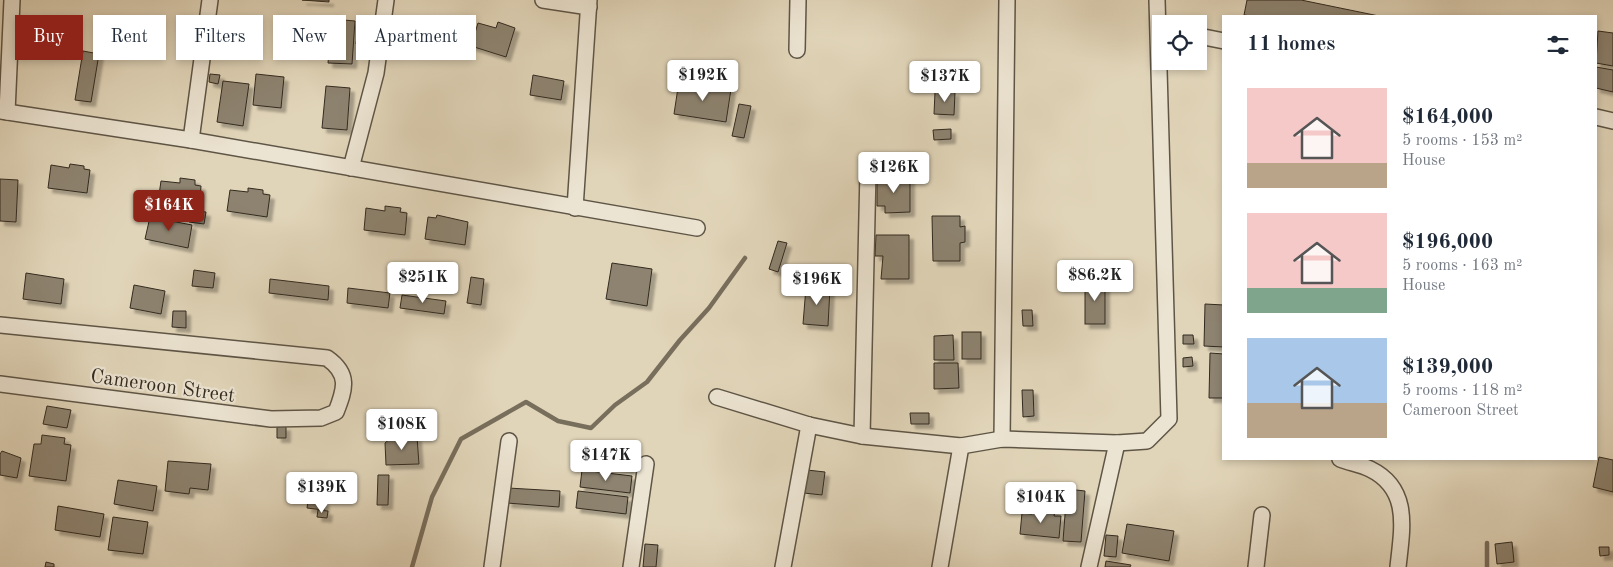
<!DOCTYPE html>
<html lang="en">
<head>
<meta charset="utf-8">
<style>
  body { margin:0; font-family:"Old Standard TT",serif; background:#f6f6f7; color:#1f2937; height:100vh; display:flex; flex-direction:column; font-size:19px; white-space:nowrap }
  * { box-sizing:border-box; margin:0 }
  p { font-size:16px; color:#747a83 }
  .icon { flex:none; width:28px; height:28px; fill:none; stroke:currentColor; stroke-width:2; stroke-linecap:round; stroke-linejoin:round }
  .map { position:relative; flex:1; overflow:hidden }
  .side { position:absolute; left:1222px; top:15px; width:375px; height:445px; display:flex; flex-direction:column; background:#fff; border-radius:0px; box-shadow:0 2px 8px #0003 }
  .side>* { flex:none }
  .guide { position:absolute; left:15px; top:15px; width:475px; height:45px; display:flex; gap:10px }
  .tools { position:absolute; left:1152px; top:15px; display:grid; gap:10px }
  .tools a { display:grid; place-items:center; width:55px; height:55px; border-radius:0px; background:#fff; box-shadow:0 2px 8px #0003; font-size:25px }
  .price { position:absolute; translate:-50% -42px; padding:0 11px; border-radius:5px; background:#fff; color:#222; font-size:16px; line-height:32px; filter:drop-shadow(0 1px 2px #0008) }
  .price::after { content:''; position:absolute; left:50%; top:30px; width:15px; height:11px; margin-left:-8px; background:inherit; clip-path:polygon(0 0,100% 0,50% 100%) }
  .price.current { background:#8f2418; color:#fff }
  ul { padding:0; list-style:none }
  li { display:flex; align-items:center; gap:15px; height:125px; padding:0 25px }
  li span { display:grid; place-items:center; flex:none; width:140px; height:100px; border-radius:0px; color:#555 }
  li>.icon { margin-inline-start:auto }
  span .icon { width:60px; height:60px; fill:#fffc; stroke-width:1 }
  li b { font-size:21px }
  h2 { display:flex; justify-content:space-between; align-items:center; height:60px; padding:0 25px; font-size:21px }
  .chip { padding:0 18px; border-radius:0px; background:#fff; box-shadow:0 2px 8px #0003; font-size:18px; line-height:45px }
  .chip.current { background:#8f2418; color:#fff }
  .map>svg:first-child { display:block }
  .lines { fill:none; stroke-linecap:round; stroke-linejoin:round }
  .stream { stroke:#786e5c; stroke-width:4.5 }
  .building { fill:#8d836f; stroke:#322a1f; filter:url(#shadow) }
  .street-casing { stroke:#5e5546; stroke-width:18 }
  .street { stroke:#ece4d2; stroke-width:15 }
  .labels { text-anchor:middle; stroke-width:4.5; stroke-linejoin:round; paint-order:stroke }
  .street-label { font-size:20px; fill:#322a1f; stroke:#ece4d2 }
</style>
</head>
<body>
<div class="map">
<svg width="1613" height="567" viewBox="0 0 1613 567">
  <defs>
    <filter id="shadow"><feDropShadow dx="4.5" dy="4.5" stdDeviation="1" flood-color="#0004"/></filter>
  </defs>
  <rect width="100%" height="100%" fill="#e1d5b9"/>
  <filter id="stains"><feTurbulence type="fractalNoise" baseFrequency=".004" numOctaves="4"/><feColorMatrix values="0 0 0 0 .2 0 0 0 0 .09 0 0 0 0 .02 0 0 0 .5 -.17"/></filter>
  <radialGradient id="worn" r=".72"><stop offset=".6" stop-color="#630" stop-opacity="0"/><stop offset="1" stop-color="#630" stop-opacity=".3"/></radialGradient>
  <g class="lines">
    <g class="stream">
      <path d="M412 567 432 497 461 439 526 402 558 421 591 428 615 405 647 382 680 340 709 308 745 258"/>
      <path d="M1487 567V543"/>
    </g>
  </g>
  <g class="building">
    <path d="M302 0H329V2Z"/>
    <path d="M1247 0H1301L1379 16H1251L1244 15Z"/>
    <path d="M332 19 355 21 352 64 328 63Z"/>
    <path d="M498 22 515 28 506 57 471 46 478 23 496 28Z"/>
    <path d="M277 25 291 27 289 39 275 38Z"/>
    <path d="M1598 31 1613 33V66L1596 63Z"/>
    <path d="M399 34 407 35 406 43 398 42Z"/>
    <path d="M357 35 368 36 367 45 356 44Z"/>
    <path d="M215 41 224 42 223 50 213 49Z"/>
    <path d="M83 51 99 54 91 102 75 100Z"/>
    <path d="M1596 67 1613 70V92L1596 88Z"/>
    <path d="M676 69 699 71 698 79 676 77Z"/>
    <path d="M210 74 220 75 218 84 209 82Z"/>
    <path d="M256 74 284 77 281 108 253 105Z"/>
    <path d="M533 75 564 81 561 100 530 95Z"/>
    <path d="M223 81 249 84 243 126 217 122Z"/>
    <path d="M679 81 731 89 726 122 674 114Z"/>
    <path d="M326 86 350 88 347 130 322 128Z"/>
    <path d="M935 92H955L954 115 934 114Z"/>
    <path d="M739 104 751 106 744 138 732 136Z"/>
    <path d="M951 129V139L934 140 933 130Z"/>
    <path d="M70 164 84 166V169L90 170 87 193 48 188 51 165 69 168Z"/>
    <path d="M884 175H910V212L885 213V206H877V181L884 180Z"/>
    <path d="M180 178 195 180V185L201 186 199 207 158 202 161 181 180 183Z"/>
    <path d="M0 179 18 180 16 222 0 221Z"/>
    <path d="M248 188 263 190V194L270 195 267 217 227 211 230 190 248 192Z"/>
    <path d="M385 206 401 208 400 212 407 213 405 235 364 230 366 208 385 211Z"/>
    <path d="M191 210 206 212 204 224 189 222Z"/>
    <path d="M437 215 468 222 465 245 425 239 428 217 436 218Z"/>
    <path d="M932 216H960V227L965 226V242L960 243V261H933Z"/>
    <path d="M150 217 192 225 188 248 145 239Z"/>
    <path d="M876 235H909V279H881L883 256H875Z"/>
    <path d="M778 241 787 243 778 272 769 269Z"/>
    <path d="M612 263 652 269 647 306 606 299Z"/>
    <path d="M194 270 215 273 213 288 192 286Z"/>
    <path d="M26 273 64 279 61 304 23 299Z"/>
    <path d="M471 277 484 279 481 305 467 303Z"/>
    <path d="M270 279 329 286 328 300 269 293Z"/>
    <rect x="1085" y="281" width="20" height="43"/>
    <path d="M134 285 165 291 161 314 130 308Z"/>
    <path d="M806 287 830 288 828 326 803 324Z"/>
    <path d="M348 288 390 293 388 308 347 303Z"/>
    <path d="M402 295 446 301 444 314 400 308Z"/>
    <path d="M1205 304 1224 305V347L1204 346Z"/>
    <path d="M1022 310H1032L1033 326H1023Z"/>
    <path d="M173 311H186V328L172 327Z"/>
    <rect x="962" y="332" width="19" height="27"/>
    <path d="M953 335 954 360H934V336Z"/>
    <path d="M1183 335H1193L1194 344H1183Z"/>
    <path d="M1210 353 1224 354V398H1209Z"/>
    <path d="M1192 357 1193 366 1183 367V358Z"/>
    <path d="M934 363H958L959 388 934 389Z"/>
    <path d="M1022 390H1033L1034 416 1023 417Z"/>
    <path d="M47 406 71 410 67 428 43 424Z"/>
    <path d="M910 413H929V424H911Z"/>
    <path d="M286 426V438H277V427Z"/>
    <path d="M42 435 65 438 64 444 71 445 66 481 29 476 34 444H41Z"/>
    <path d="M417 437 419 464 386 465 385 443 391 438Z"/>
    <path d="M597 449 632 453 630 469 596 466Z"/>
    <path d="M2 451 21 458 17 478 0 475V454Z"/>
    <path d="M1599 457 1613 460V492L1593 487Z"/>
    <path d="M168 461 211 464 208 490 190 488 189 494 165 491Z"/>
    <path d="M582 470 632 476 630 493 580 487Z"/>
    <path d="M807 470 825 472 822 495 804 493Z"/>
    <path d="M378 475H389L388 505H377Z"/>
    <path d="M118 480 157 486 153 511 114 504Z"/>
    <path d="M508 488 560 491 559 507 507 503Z"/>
    <path d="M1067 489 1085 491 1081 542 1063 541Z"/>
    <path d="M578 491 628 497 626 514 576 508Z"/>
    <path d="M308 500 325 502 324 510 307 508Z"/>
    <path d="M58 506 104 514 100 537 55 530Z"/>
    <path d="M1032 509 1055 511 1054 516H1061L1059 538 1020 534 1022 513 1032 514Z"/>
    <path d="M318 510 328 511 327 518 317 517Z"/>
    <path d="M113 517 148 522 143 554 108 550Z"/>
    <path d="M1127 524 1174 531 1169 561 1122 553Z"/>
    <path d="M1106 535 1118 536 1116 557 1104 556Z"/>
    <path d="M1512 542 1514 562 1497 564 1495 544Z"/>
    <path d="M645 544 658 545 656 567H643Z"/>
    <path d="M1599 547H1609V555L1600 556Z"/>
    <path d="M1106 561 1131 565 1130 567H1105Z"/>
    <path d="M46 562 54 564V567H45Z"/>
  </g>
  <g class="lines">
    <g class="street-casing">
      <g id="street">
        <path d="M543 0 589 7"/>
        <path d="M1199 36 1224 41"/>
        <path d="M797 50 798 0"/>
        <path d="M0 111 191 140 697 228"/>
        <path d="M7 112 12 0"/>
        <path d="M1596 117 1613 121"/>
        <path d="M191 140 210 0"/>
        <path d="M351 168 376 73 386 0"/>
        <path d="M575 208 589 0"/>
        <path d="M0 325 327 358C350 374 345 389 336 412L321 418 271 419 0 384"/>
        <path d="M717 397 809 425 862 436 961 446 1002 439 1117 443 1147 441 1169 419 1157 0"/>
        <path d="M862 436 868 171"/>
        <path d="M1002 439 1007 0"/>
        <path d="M1340 459C1350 463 1360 464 1370 469 1411 489 1402 529 1398 567"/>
        <path d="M492 567 509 441"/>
        <path d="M631 567 646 464"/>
        <path d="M783 567 809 425"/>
        <path d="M940 567 961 446"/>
        <path d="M1089 567 1117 443"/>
        <path d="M1256 567 1262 515"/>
      </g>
    </g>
    <use href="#street" class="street"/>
  </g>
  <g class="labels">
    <g class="street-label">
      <text transform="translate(163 385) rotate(8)" y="7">Cameroon Street</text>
    </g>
  </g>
  <rect width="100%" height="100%" filter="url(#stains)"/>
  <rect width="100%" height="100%" fill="url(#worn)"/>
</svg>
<div class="tools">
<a><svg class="icon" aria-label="locate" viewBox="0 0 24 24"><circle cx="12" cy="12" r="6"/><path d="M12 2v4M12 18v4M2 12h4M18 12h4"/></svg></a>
</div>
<b class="price" style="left:703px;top:102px">$192K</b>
<b class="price" style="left:945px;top:103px">$137K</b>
<b class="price" style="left:894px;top:194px">$126K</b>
<b class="price current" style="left:169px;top:232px">$164K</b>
<b class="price" style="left:1095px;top:302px">$86.2K</b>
<b class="price" style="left:423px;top:304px">$251K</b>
<b class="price" style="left:817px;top:306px">$196K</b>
<b class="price" style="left:402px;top:451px">$108K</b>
<b class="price" style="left:606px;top:482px">$147K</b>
<b class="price" style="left:322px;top:514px">$139K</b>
<b class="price" style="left:1041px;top:524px">$104K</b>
<div class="guide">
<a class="chip current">Buy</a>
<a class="chip">Rent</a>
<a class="chip">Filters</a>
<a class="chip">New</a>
<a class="chip">Apartment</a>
</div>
<section class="side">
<h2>11 homes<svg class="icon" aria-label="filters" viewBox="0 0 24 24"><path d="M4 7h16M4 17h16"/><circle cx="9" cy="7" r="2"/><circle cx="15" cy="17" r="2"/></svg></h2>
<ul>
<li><span style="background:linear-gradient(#f6c9c9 75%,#b9a48a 0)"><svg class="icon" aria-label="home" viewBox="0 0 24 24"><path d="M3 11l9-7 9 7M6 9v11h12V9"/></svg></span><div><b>$164,000</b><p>5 rooms · 153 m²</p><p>House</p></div></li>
<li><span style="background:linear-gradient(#f6c9c9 75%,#7fa58c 0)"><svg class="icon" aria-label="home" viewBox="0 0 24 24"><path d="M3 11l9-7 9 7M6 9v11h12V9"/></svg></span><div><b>$196,000</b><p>5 rooms · 163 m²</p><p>House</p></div></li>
<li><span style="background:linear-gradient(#a9c7e8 65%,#b9a48a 0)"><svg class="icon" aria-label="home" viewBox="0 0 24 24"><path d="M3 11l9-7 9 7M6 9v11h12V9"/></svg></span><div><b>$139,000</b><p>5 rooms · 118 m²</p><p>Cameroon Street</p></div></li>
</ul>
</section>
</div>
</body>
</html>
